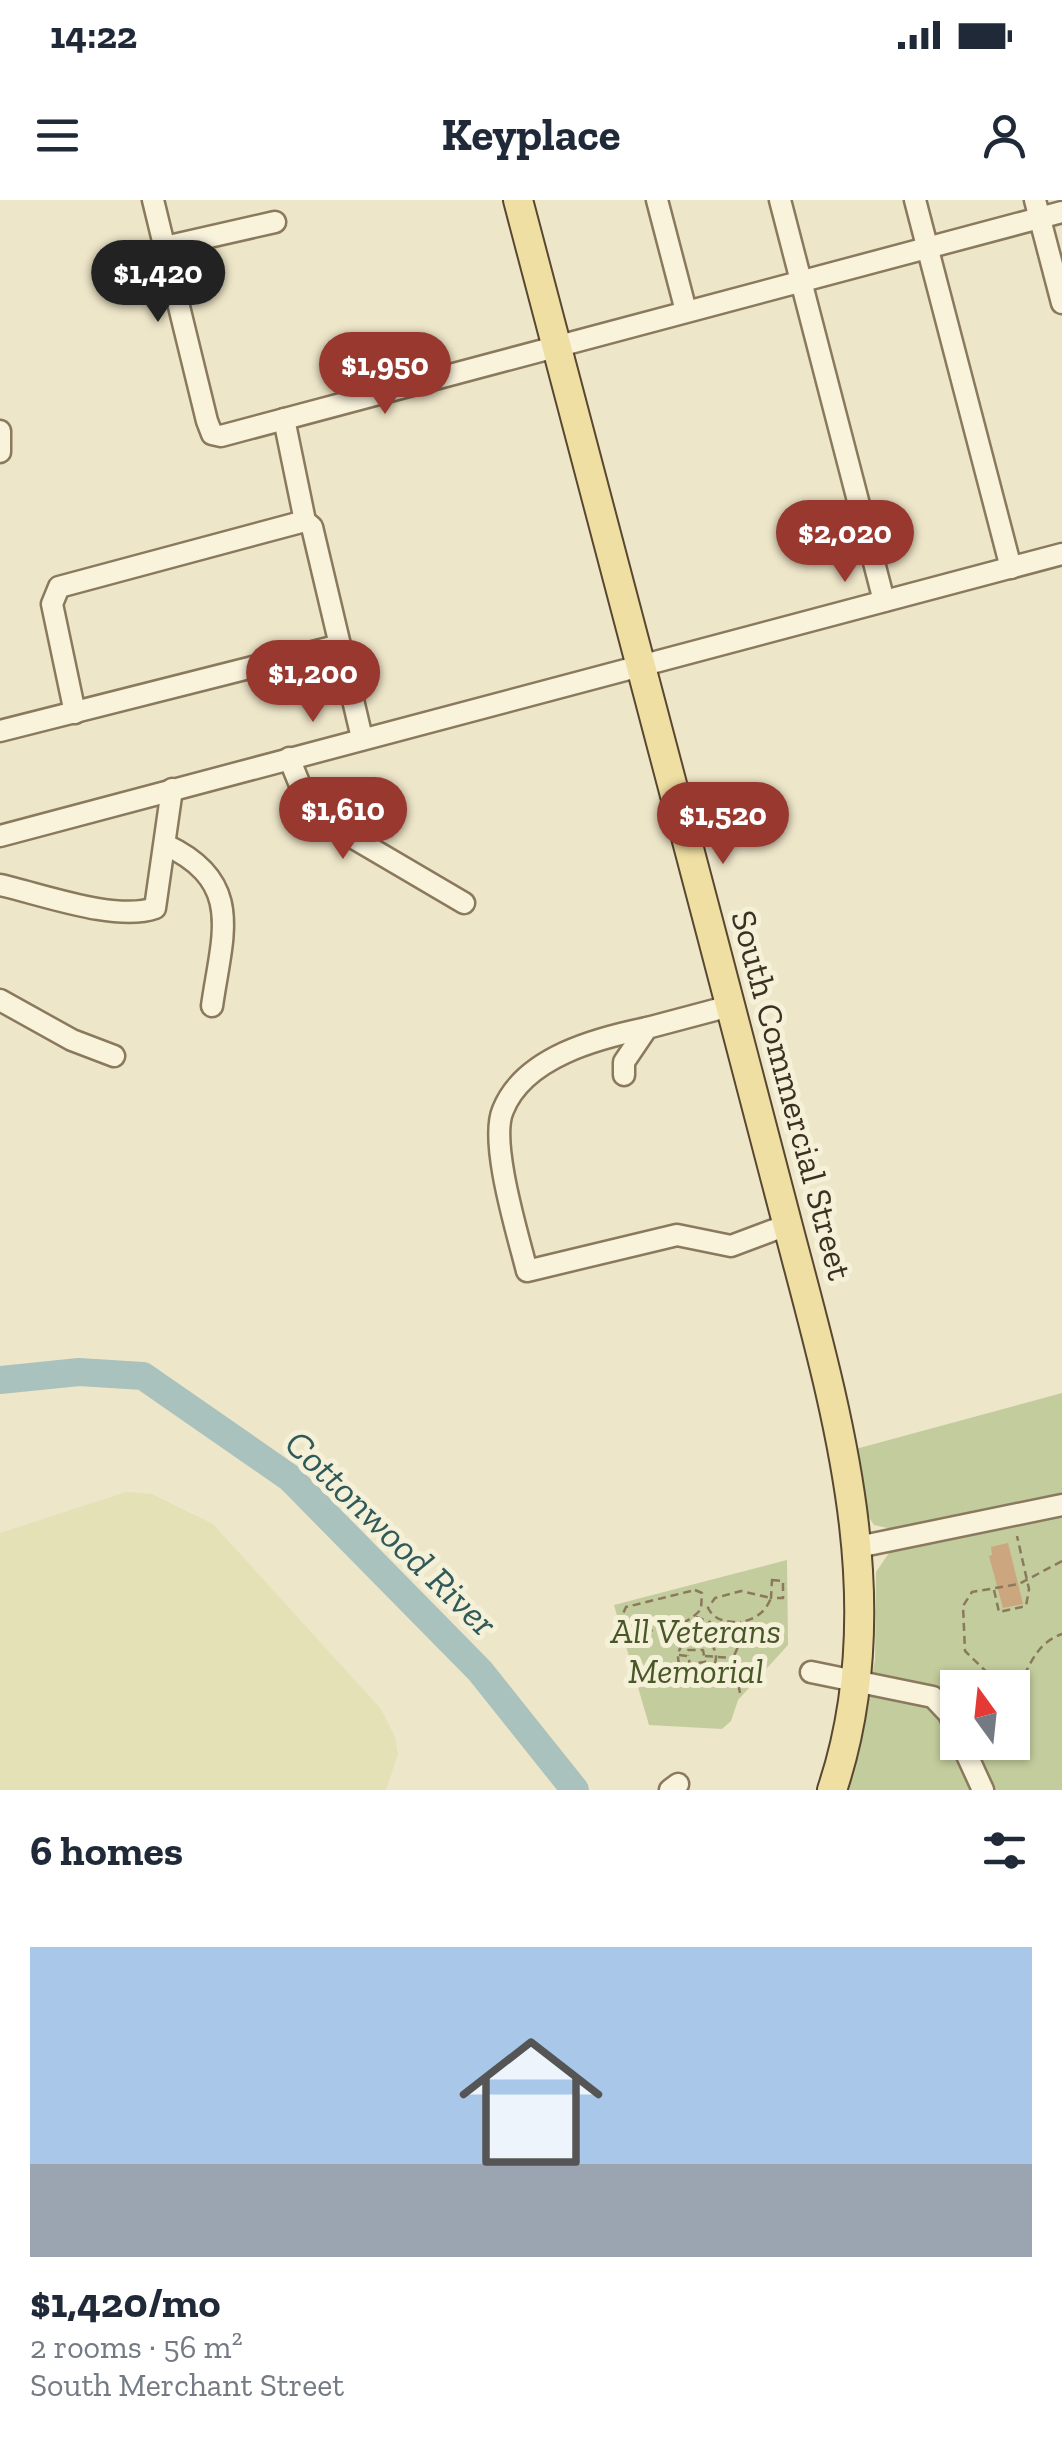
<!DOCTYPE html>
<html lang="en">
<head>
<meta charset="utf-8">
<style>
  body { margin:0; font-family:"Zilla Slab",serif; background:#f2f2f3; color:#1f2937; height:100vh; display:flex; flex-direction:column; font-size:38px; white-space:nowrap }
  * { box-sizing:border-box; margin:0 }
  p { font-size:32px; color:#747a83 }
  .icon { flex:none; width:55px; height:55px; fill:none; stroke:currentColor; stroke-width:2; stroke-linecap:round; stroke-linejoin:round }
  .map { position:relative; height:1590px; overflow:hidden }
  .panel { display:flex; flex-direction:column; background:#fff; flex:1 }
  .panel>* { flex:none }
  .needle { width:65px; rotate:345deg }
  .buttons { position:absolute; left:940px; top:1470px; display:grid; gap:20px }
  .buttons a { display:grid; place-items:center; width:90px; height:90px; border-radius:0px; background:#fff; box-shadow:0 2px 8px #0004; font-size:50px }
  .price { position:absolute; translate:-50% -85px; padding:0 22px; border-radius:35px; background:#98382e; color:#fff; font-size:32px; line-height:65px; filter:drop-shadow(0 2px 5px #0008) }
  .price::after { content:''; position:absolute; left:50%; top:60px; width:30px; height:22px; margin-left:-15px; background:inherit; clip-path:polygon(0 0,100% 0,50% 100%) }
  .price.active { background:#222; color:#fff }
  ul { padding:0; list-style:none }
  li { display:grid; align-content:center; gap:20px; height:530px; padding:0 30px }
  li span { display:grid; place-items:center; height:310px; border-radius:0px; color:#555 }
  li>.icon { margin-inline-start:auto }
  span .icon { width:180px; height:180px; fill:#fffc; stroke-width:1 }
  li b { font-size:42px }
  h2 { display:flex; justify-content:space-between; align-items:center; height:120px; padding:0 30px; font-size:42px }
  .status { display:flex; justify-content:space-between; align-items:center; height:70px; padding:0 50px; background:#fff; direction:ltr }
  .status svg { height:28px; fill:currentColor }
  header { display:flex; justify-content:space-between; align-items:center; height:130px; padding:0 30px; background:#fff; font-size:45px; font-weight:800 }
  .map>svg:first-child { display:block }
  .farmland { fill:#e4e1b6 }
  .green { fill:#c2cc9c; fill-rule:evenodd }
  .lines { fill:none; stroke-linecap:round; stroke-linejoin:round }
  .river { stroke:#a9c2bd; stroke-width:28 }
  .building { fill:#cba67f }
  .minor-casing { stroke:#8a795d; stroke-width:25 }
  .major-casing { stroke:#584731; stroke-width:32 }
  .path { stroke:#8a795d; stroke-width:2.5; stroke-dasharray:8 5; stroke-linecap:butt }
  .minor { stroke:#f9f3dc; stroke-width:20 }
  .major { stroke:#efdfa2; stroke-width:28 }
  .labels { text-anchor:middle; stroke-width:10; stroke-linejoin:round; paint-order:stroke }
  .street-label { font-size:35px; fill:#3b3021; stroke:#f5f0d8 }
  .park-label { font-size:35px; font-style:italic; fill:#475728; stroke:#f5f0d8 }
  .water-label { font-size:38px; font-style:italic; fill:#30595a; stroke:#f5f0d8 }
</style>
</head>
<body>
<div class="status"><b>14:22</b><svg viewBox="0 0 49 12"><path d="M0 12V9h3v3zM5 12V6h3v6zM10 12V3h3v9zM15 12V0h3v12zM26 1h20v11H26zM47 4h2v5h-2z"/></svg></div>
<header><svg class="icon" aria-label="menu" viewBox="0 0 24 24"><path d="M4 6h16M4 12h16M4 18h16"/></svg>Keyplace<svg class="icon" aria-label="person" viewBox="0 0 24 24"><circle cx="12" cy="8" r="4"/><path d="M4 21q1-7 8-7t8 7"/></svg></header>
<div class="map">
<svg width="1062" height="1590" viewBox="0 0 1062 1590">
  <rect width="100%" height="100%" fill="#eee6c9"/>
  <path class="farmland" d="M126 1292 152 1294 213 1324 381 1509 395 1537 398 1554 386 1590H0V1333Z"/>
  <g class="green">
    <path d="M1062 1193V1295L892 1329 874 1325 865 1311 852 1250Z"/>
    <path d="M1062 1314V1590H848L875 1460 876 1372 889 1353 905 1347ZM958 1488H1012V1542H958Z"/>
    <path d="M787 1360 788 1445 738 1500 731 1521 722 1529 649 1525 614 1405Z"/>
  </g>
  <g class="lines">
    <path class="river" d="M0 1180 79 1172 143 1176 290 1278 480 1471 575 1590"/>
  </g>
  <path class="building" d="M1008 1343 1023 1404 1003 1408 989 1356 992 1355 991 1347Z"/>
  <g class="lines">
    <g class="minor-casing">
      <g id="minor">
        <path d="M153 0 207 221 212 234 221 236 1062 12"/>
        <path d="M657 0 686 111"/>
        <path d="M780 0 884 401"/>
        <path d="M915 0 1011 368"/>
        <path d="M1035 0 1062 103"/>
        <path d="M165 47 275 22"/>
        <path d="M284 219 305 321 312 327 362 538"/>
        <path d="M0 231V252"/>
        <path d="M75 513 52 404 59 387 305 321"/>
        <path d="M0 531 340 445"/>
        <path d="M289 558 302 590 321 619 464 703"/>
        <path d="M0 636 1062 354"/>
        <path d="M166 645C245 682 222 735 212 806"/>
        <path d="M0 685C41 694 116 722 155 708L172 589"/>
        <path d="M0 800 72 840 114 856"/>
        <path d="M647 828C598 838 524 857 503 910 489 942 518 1035 527 1071L677 1035 731 1046 787 1025"/>
        <path d="M624 875V862L647 828 730 806"/>
        <path d="M858 1347 1062 1305"/>
        <path d="M811 1472 933 1497 949 1514 958 1534"/>
        <path d="M961 1542 983 1590"/>
        <path d="M670 1590 678 1584"/>
      </g>
    </g>
    <g class="major-casing">
      <path id="major" d="M518 0C582 244 646 488 711 732 737 832 763 933 790 1034 838 1216 894 1405 832 1590"/>
    </g>
    <g class="path">
      <path d="M1062 1361 1019 1384 972 1392 963 1406 965 1451 998 1483 1021 1481C1033 1459 1038 1443 1062 1434"/>
      <path d="M772 1380 783 1381V1398H771Z"/>
      <path d="M695 1390 702 1393 701 1409C684 1430 639 1441 622 1416L626 1407Z"/>
      <path d="M994 1390 999 1412 1026 1406 1029 1389 1017 1336"/>
      <path d="M696 1417 710 1422 714 1443"/>
      <circle cx="697" cy="1457" r="19"/>
      <path d="M679 1455 688 1456 690 1464 705 1462 703 1450H688V1456"/>
      <path d="M705 1456 732 1458"/>
      <path d="M740 1493 733 1458 741 1440V1422C755 1419 765 1413 771 1398L741 1391 715 1398 708 1408C715 1421 726 1422 741 1422"/>
    </g>
    <use href="#minor" class="minor"/>
    <use href="#major" class="major"/>
  </g>
  <g class="labels">
    <g class="street-label">
      <text transform="translate(792 895) rotate(75)" y="12">South Commercial Street</text>
    </g>
    <g class="park-label">
      <text x="696" y="1443">All Veterans<tspan x="696" dy="40">Memorial</tspan></text>
    </g>
    <g class="water-label">
      <text transform="translate(391 1333) rotate(44)" y="13">Cottonwood River</text>
    </g>
  </g>
</svg>
<div class="buttons">
<a><svg class="needle" viewBox="-14 -14 28 28"><path d="M0-13l5 13h-10z" fill="#e53935"/><path d="M0 13l5-13h-10z" fill="#747a83"/></svg></a>
</div>
<b class="price active" style="left:158px;top:125px">$1,420</b>
<b class="price" style="left:385px;top:217px">$1,950</b>
<b class="price" style="left:845px;top:385px">$2,020</b>
<b class="price" style="left:313px;top:525px">$1,200</b>
<b class="price" style="left:343px;top:662px">$1,610</b>
<b class="price" style="left:723px;top:667px">$1,520</b>
</div>
<section class="panel">
<h2>6 homes<svg class="icon" aria-label="filters" viewBox="0 0 24 24"><path d="M4 7h16M4 17h16"/><circle cx="9" cy="7" r="2"/><circle cx="15" cy="17" r="2"/></svg></h2>
<ul>
<li><span style="background:linear-gradient(#a9c7e8 70%,#9aa5b1 0)"><svg class="icon" aria-label="home" viewBox="0 0 24 24"><path d="M3 11l9-7 9 7M6 9v11h12V9"/></svg></span><div><b>$1,420/mo</b><p>2 rooms · 56 m²</p><p>South Merchant Street</p></div></li>
</ul>
</section>
</body>
</html>
